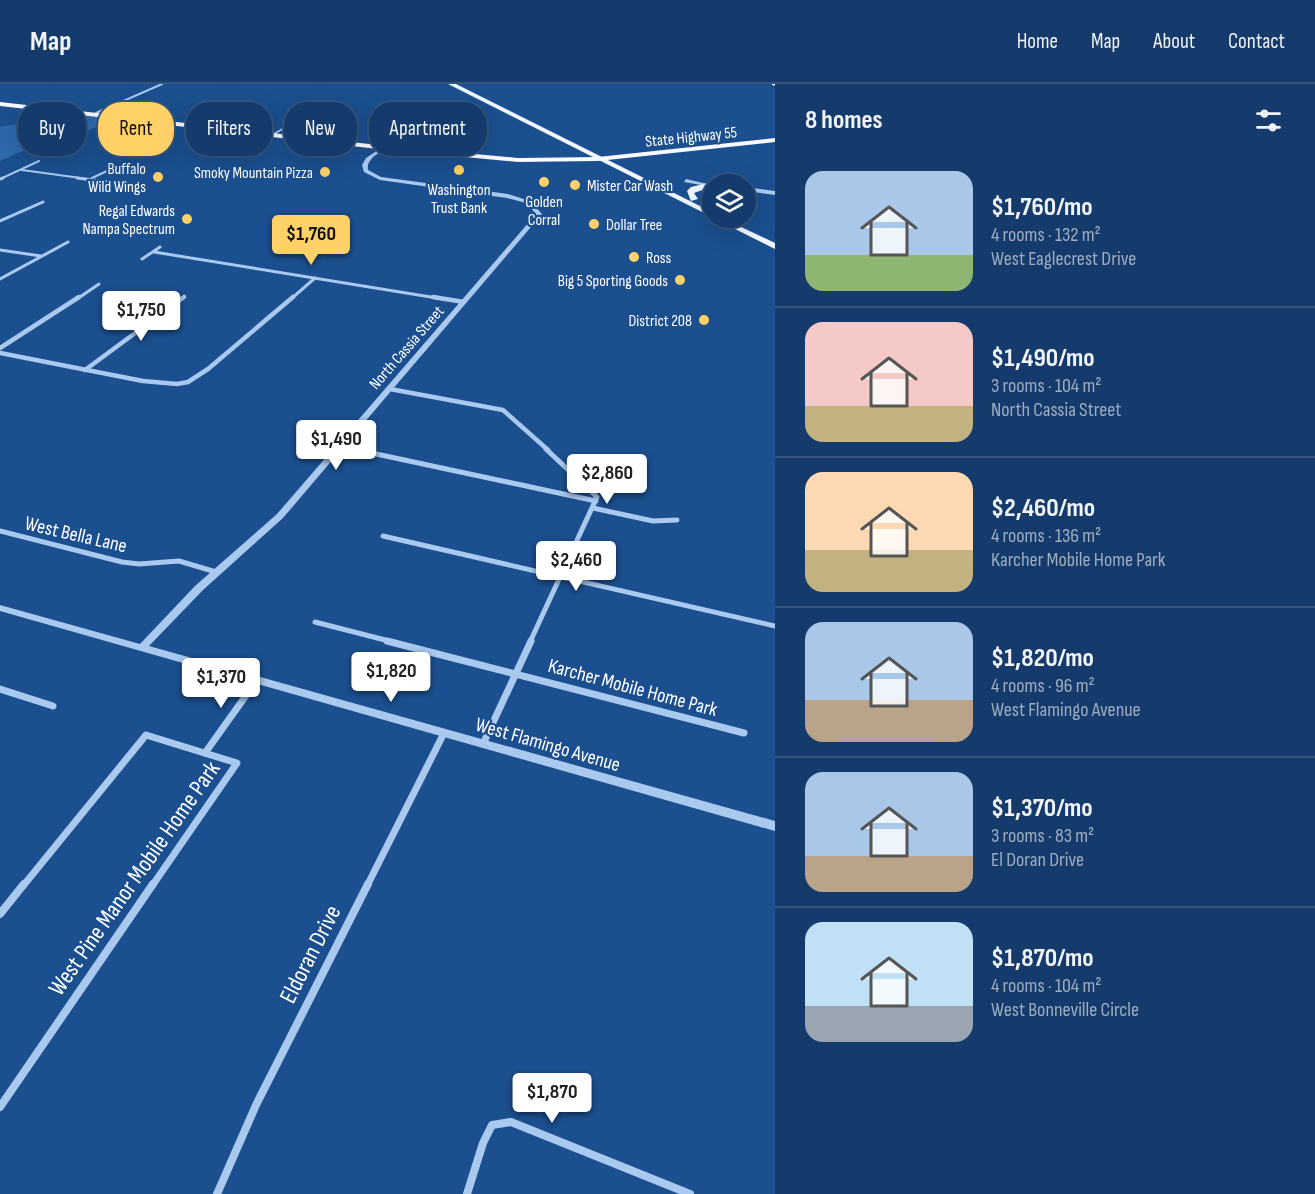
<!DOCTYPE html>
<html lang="en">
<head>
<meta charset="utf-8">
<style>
  body { margin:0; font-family:"Sofia Sans Condensed",sans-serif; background:#214673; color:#f1f3f6; height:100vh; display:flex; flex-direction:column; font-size:22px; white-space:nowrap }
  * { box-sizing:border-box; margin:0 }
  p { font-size:20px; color:#9dadc1 }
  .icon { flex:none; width:33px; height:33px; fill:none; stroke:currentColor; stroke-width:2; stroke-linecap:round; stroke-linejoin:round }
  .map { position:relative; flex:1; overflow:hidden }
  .panel { display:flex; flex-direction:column; background:#143b6b; width:540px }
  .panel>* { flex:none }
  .hud { position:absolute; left:18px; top:18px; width:570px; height:54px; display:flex; gap:12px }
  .fabs { position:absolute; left:702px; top:90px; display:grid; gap:12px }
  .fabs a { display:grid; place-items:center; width:54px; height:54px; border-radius:50%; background:#143b6b; box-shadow:0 6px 24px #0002,0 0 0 2px #33557e; font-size:30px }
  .price { position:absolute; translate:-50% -51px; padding:0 14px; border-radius:6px; background:#fff; color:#222; font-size:20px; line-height:39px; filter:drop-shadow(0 2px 3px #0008) }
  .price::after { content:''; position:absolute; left:50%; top:36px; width:18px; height:14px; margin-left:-9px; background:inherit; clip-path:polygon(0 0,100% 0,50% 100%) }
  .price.selected { background:#ffd166; color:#111 }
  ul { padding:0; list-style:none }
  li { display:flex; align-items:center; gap:18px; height:150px; padding:0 30px }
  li+li { border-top:2px solid #33557e }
  li span { display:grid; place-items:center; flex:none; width:168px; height:120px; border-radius:18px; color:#555 }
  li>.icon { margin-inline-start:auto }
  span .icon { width:72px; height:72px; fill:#fffc; stroke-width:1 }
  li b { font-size:26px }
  h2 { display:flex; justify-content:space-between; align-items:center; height:72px; padding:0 30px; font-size:26px }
  .pill { padding:0 21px; border-radius:24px; background:#143b6b; box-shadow:0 6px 24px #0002,0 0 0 2px #33557e; font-size:21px; line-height:54px }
  .pill.selected { background:#ffd166; color:#111 }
  header { display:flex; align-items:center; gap:36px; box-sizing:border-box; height:84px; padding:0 30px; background:#143b6b; border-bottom:2px solid #33557e }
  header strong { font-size:28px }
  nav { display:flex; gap:33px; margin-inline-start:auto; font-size:21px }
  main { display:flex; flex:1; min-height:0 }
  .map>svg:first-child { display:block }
  .green { fill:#2e69ad }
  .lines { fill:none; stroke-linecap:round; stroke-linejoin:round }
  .minor-far5 { stroke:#a9c9ee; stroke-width:2 }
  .minor-far4 { stroke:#a9c9ee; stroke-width:3 }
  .minor-far3 { stroke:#a9c9ee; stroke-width:4.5 }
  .minor-far2 { stroke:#a9c9ee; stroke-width:5 }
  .minor-far1 { stroke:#a9c9ee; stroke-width:7 }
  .minor { stroke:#a9c9ee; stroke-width:8 }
  .tertiary { fill:#a9c9ee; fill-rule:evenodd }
  .primary { fill:#f0f6ff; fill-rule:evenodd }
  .trunk { fill:#f8faff; fill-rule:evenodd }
  .rail { stroke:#fff; stroke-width:1.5; stroke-dasharray:4.5 2; stroke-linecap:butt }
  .poi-dot { fill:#ffd166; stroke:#1b4f8f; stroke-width:2 }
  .labels { text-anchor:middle; stroke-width:4.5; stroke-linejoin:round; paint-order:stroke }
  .far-street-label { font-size:16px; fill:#fff; stroke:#1b4f8f }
  .far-poi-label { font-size:16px; fill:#fff; stroke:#1b4f8f; text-anchor:end }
  .street-label { font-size:20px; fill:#fff; stroke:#1b4f8f }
  .near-street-label { font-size:24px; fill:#fff; stroke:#1b4f8f }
</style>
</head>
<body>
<header>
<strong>Map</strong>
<nav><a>Home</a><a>Map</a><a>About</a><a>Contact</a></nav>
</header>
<main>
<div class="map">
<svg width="775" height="1110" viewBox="0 0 775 1110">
  <rect width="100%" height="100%" fill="#1b4f8f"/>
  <path class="green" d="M46 27 114 35 50 64 33 62 0 77V43L17 40Z"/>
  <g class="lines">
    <g class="minor-far5">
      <path d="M96 29 162 0"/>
      <path d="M274 50 303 33"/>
      <path d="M22 86 88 95"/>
      <path d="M92 94 107 87"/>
      <path d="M0 95 39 77"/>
    </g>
    <g class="minor-far4">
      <path d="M77 94 124 100"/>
      <path d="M0 95 3 94"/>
      <path d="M0 137 43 118"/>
      <path d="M0 166 41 172"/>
      <path d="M154 168 443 215"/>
      <path d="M142 175 160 163"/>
      <path d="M0 195 68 158"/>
      <path d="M77 215 99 200"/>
      <path d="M182 215 184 213"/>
      <path d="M291 215 315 194"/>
    </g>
    <g class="minor-far3">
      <path d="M433 213 464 218"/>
      <path d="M0 264 79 213"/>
      <path d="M0 269 143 297 177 300 188 298 208 285 293 213"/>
      <path d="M85 286 184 213"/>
      <path d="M390 305 503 326 548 366"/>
      <path d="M341 362 360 366"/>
    </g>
    <g class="minor-far2">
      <path d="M353 365 596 417"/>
      <path d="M593 424 653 437 677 436"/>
      <path d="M0 447 122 478 139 480 179 477 216 488"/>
      <path d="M383 452 775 542"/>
      <path d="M315 538 393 558"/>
      <path d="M530 558 597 413 546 365"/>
    </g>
    <g class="minor-far1">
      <path d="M387 557 744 649"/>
      <path d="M0 605 53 622"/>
      <path d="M483 660 531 557"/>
      <path d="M205 669 257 596"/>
      <path d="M23 802 146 651 237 679 152 802"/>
      <path d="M367 802 444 649"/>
    </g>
    <g class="minor">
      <path d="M0 830 24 800"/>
      <path d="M0 1023 153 800"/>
      <path d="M217 1110 256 1021 368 800"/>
      <path d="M467 1110 483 1059 492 1041 511 1038 690 1110"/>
    </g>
    <g class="tertiary">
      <path d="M384 62 386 64C378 70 366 75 368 86L381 93 508 110 530 117 542 130 283 434 203 506 149 562 775 737V747L0 527V521L140 560 195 502 277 430 536 130 526 119 507 114 380 96 364 88 362 81 366 74Z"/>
      <path d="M686 95 712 101V103L684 98Z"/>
      <path d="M746 103 775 107V111L746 107Z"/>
    </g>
    <g class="primary">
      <path d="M448 0H456L712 128V133Z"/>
      <path d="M708 99 712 101 711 103 694 109 698 115 691 117 687 107 691 103Z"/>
      <path d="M713 134H722L775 159V165Z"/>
    </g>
    <path class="trunk" d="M0 18 378 61 518 74 598 73 775 54V58L598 77 518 78 378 65 0 22Z"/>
    <path class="rail" d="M772 0 775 1"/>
  </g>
  <g class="poi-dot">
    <circle cx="459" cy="86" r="6"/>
    <circle cx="325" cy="88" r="6"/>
    <circle cx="158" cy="93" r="6"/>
    <circle cx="544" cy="98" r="6"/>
    <circle cx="575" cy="101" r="6"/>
    <circle cx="187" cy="135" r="6"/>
    <circle cx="594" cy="140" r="6"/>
    <circle cx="634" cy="173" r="6"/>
    <circle cx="680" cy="196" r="6"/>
    <circle cx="704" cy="236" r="6"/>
  </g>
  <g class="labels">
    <g class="far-street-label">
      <text transform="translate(691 52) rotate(-6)" y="6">State Highway 55</text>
      <text transform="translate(406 263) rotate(-49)" y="6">North Cassia Street</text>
    </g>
    <g class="far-poi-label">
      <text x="146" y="90">Buffalo<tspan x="146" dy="18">Wild Wings</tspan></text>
      <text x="313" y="94">Smoky Mountain Pizza</text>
      <text x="587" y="107" text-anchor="start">Mister Car Wash</text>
      <text x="459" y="111" text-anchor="middle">Washington<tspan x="459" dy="18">Trust Bank</tspan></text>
      <text x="544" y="123" text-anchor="middle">Golden<tspan x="544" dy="18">Corral</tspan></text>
      <text x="175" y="132">Regal Edwards<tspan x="175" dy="18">Nampa Spectrum</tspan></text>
      <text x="606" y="146" text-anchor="start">Dollar Tree</text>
      <text x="646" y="179" text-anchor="start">Ross</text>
      <text x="668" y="202">Big 5 Sporting Goods</text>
      <text x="692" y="242">District 208</text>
    </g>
    <g class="street-label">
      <text transform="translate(76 450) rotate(13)" y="7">West Bella Lane</text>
      <text transform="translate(633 603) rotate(15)" y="7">Karcher Mobile Home Park</text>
      <text transform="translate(548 660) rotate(16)" y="7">West Flamingo Avenue</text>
    </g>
    <g class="near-street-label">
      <text transform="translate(134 794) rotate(-55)" y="8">West Pine Manor Mobile Home Park</text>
      <text transform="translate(310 870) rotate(-63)" y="8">Eldoran Drive</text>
    </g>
  </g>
</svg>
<div class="fabs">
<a><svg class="icon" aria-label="layers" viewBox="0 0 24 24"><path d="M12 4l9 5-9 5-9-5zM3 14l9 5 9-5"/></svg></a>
</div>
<b class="price selected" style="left:311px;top:182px">$1,760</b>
<b class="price" style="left:141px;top:258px">$1,750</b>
<b class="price" style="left:336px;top:387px">$1,490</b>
<b class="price" style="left:607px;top:421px">$2,860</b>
<b class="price" style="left:576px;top:508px">$2,460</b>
<b class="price" style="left:391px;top:619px">$1,820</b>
<b class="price" style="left:221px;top:625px">$1,370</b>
<b class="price" style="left:552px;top:1040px">$1,870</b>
<div class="hud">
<a class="pill">Buy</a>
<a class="pill selected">Rent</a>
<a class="pill">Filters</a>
<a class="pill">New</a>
<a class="pill">Apartment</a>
</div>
</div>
<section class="panel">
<h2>8 homes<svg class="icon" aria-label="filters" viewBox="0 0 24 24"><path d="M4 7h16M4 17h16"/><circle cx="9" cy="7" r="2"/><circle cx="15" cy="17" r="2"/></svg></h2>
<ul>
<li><span style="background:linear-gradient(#a9c7e8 70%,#8fb573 0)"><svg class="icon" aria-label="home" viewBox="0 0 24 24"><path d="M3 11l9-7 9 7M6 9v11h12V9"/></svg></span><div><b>$1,760/mo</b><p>4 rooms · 132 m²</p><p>West Eaglecrest Drive</p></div></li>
<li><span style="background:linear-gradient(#f6c9c9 70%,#c2b280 0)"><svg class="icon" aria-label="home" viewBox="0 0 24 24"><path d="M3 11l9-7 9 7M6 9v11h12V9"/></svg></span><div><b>$1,490/mo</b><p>3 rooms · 104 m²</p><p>North Cassia Street</p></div></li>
<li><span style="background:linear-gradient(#ffd9b3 65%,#c2b280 0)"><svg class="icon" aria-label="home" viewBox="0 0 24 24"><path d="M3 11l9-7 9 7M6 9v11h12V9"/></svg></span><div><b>$2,460/mo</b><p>4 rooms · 136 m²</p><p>Karcher Mobile Home Park</p></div></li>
<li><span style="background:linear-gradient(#a9c7e8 65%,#b9a48a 0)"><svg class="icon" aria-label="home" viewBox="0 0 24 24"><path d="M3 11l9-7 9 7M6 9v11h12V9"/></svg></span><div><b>$1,820/mo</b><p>4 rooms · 96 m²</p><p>West Flamingo Avenue</p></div></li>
<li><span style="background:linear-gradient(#a9c7e8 70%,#b9a48a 0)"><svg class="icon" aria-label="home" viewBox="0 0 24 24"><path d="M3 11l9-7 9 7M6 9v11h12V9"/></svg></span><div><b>$1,370/mo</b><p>3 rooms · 83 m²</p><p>El Doran Drive</p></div></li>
<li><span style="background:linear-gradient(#bfe0f5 70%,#9aa5b1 0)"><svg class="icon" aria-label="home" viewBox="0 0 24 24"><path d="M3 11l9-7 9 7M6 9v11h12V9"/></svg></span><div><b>$1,870/mo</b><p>4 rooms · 104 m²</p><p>West Bonneville Circle</p></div></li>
</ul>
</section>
</main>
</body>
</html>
